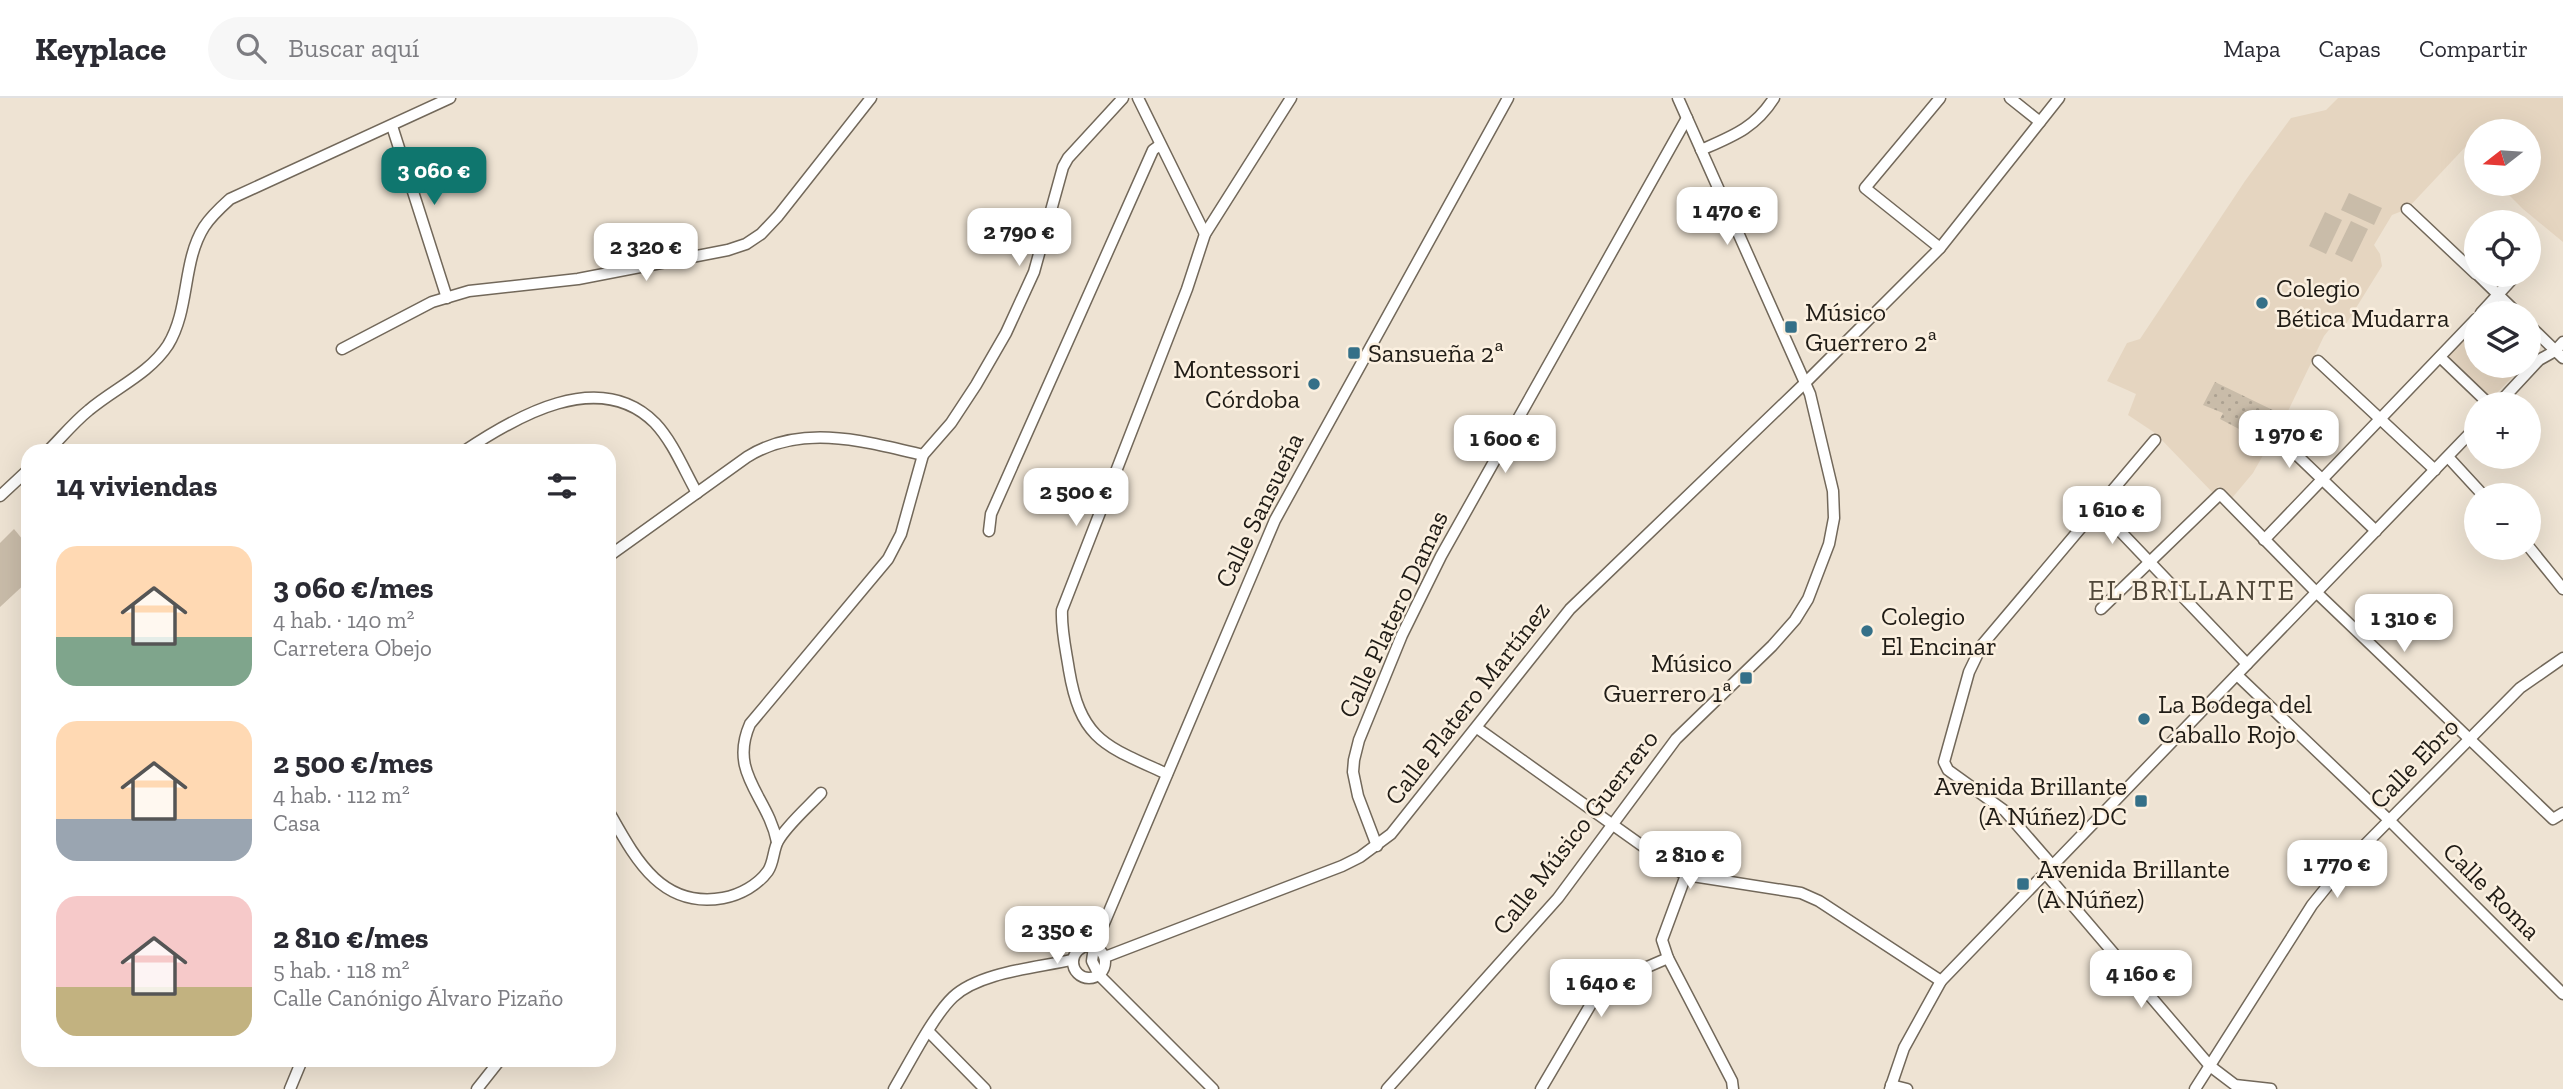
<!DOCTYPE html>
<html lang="es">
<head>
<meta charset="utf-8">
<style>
  body { margin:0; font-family:"Zilla Slab",serif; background:#f7f7f7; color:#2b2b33; height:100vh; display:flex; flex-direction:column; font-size:26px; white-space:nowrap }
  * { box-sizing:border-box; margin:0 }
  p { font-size:23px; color:#7c7c81 }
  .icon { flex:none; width:38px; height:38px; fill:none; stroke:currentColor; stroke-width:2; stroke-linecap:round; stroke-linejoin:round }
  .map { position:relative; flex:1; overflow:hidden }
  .drawer { position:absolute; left:21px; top:346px; width:595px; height:623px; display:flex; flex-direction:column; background:#fff; border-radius:21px; box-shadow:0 7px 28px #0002 }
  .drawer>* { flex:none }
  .needle { width:46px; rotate:253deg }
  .tools { position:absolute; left:2464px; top:21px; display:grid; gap:14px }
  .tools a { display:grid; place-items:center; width:77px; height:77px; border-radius:50%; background:#fff; box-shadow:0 7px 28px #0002; font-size:35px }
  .price { position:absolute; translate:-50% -60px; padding:0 16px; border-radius:14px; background:#fff; color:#222; font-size:23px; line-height:46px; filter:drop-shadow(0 2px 4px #0008) }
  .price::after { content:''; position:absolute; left:50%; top:42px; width:21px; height:16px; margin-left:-10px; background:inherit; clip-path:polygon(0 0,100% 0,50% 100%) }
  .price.current { background:#0f766e; color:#fff }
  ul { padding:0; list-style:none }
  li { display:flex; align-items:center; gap:21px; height:175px; padding:0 35px }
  li span { display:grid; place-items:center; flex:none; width:196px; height:140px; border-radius:21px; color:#555 }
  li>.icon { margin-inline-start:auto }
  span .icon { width:84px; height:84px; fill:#fffc; stroke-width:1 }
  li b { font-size:30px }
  h2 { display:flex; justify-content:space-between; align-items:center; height:84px; padding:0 35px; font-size:30px }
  header { display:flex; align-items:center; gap:42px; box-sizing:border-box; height:98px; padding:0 35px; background:#fff; border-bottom:2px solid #e1e1e2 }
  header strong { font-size:33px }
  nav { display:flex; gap:38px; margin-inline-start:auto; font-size:24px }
  .search { width:490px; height:63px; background:#f7f7f7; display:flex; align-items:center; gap:18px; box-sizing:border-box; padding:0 24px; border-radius:38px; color:#7c7c81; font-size:26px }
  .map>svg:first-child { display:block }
  .built { fill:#e5d5c0 }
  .garden { fill:url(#garden-dots) }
  .pitch { fill:#c9bca9 }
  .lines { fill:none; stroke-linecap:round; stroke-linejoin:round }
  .minor-casing { stroke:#72685a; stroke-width:13 }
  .minor { stroke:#fff; stroke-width:10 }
  .poi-dot { fill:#357088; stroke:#fbf0e0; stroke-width:2.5 }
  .labels { text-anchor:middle; stroke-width:5; stroke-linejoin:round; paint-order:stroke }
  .poi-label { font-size:26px; fill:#201c16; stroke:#fbf0e0; text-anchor:start }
  .street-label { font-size:26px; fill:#201c16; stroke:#fbf0e0 }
  .neighbourhood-label { font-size:28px; letter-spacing:2px; fill:#51483a; stroke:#fbf0e0 }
</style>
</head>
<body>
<header>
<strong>Keyplace</strong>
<div class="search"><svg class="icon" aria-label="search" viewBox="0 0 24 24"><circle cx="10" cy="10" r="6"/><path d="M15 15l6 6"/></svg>Buscar aquí</div>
<nav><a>Mapa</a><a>Capas</a><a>Compartir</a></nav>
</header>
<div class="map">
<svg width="2563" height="991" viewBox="0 0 2563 991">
  <defs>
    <pattern id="garden-dots" width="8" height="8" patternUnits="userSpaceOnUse" patternTransform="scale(1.75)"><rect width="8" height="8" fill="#c9bca9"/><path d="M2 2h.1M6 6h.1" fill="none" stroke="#aca191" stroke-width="1.8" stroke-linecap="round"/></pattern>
  </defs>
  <rect width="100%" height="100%" fill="#eee3d3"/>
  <g class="built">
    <path d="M2338 0H2563V144L2523 111 2498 86H2529V33H2476V52L2469 45 2407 111 2392 117 2374 147 2380 156 2382 168 2346 226 2332 228 2324 238 2289 311 2253 375 2232 400 2219 388 2213 395 2155 335 2128 317 2136 296 2107 283 2127 245 2140 241 2245 83 2291 20 2326 12Z"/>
    <path d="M2476 228V268H2523L2491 301 2448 257Z"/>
  </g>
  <path class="garden" d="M2215 284 2285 318 2279 329 2274 326 2261 341 2257 335 2242 327 2239 331 2220 321 2223 315 2203 307Z"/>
  <g class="pitch">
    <path d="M2349 95 2382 110 2374 127 2341 112Z"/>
    <path d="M2325 114 2342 122 2326 156 2309 148Z"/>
    <path d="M2351 123 2368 131 2352 164 2335 156Z"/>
    <path d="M14 431 28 448V483L0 509V445Z"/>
  </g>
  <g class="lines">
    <g class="minor-casing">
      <g id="minor">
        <path d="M1138 0 1205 136"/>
        <path d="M1940 0 1865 90 1940 150"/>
        <path d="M2010 0 2040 24"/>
        <path d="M392 28 447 200"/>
        <path d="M1701 52C1733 38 1755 30 1774 0"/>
        <path d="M2407 111 2476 176"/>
        <path d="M2478 177 2517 215"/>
        <path d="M2481 215 2516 177"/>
        <path d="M2529 227 2563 260"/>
        <path d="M342 251 432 204 469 193 578 181 728 152 746 146 761 136 778 118 871 0"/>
        <path d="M2440 259 2489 306"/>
        <path d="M2318 263 2435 372"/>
        <path d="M2498 306 2539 262 2555 253 2563 244"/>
        <path d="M2278 339 2376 433"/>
        <path d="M47 354C61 340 74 324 89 312 115 290 149 276 168 247 190 211 182 164 204 129 211 118 220 110 230 101L450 0"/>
        <path d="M463 354C515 319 599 269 655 325 673 344 684 372 697 395"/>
        <path d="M2448 359 2483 397"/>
        <path d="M0 398 28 372"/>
        <path d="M2098 410 2247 566"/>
        <path d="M989 433 991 416 1153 52 1160 47"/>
        <path d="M2264 442 2476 221"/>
        <path d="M2529 449 2563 491"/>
        <path d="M609 458 747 359C801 325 865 343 923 357"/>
        <path d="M2101 511 2220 396 2317 495 2553 721 2563 715"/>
        <path d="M2237 577 2390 723 2563 896"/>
        <path d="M1477 630 1672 769 1686 777 1801 795 1819 803 1941 883"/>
        <path d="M1167 676C1106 648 1081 643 1069 572 1066 552 1061 532 1062 512L1187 191 1205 136 1291 0"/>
        <path d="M609 714C635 760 661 811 723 800 740 797 758 787 768 773 774 764 773 752 778 743 787 727 808 709 821 695"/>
        <path d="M777 744C768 698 728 676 750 626L888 461 901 436 923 357 951 325 976 287 1006 235 1034 174 1063 69 1068 60 1123 0"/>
        <path d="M1377 748 1358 698 1353 674 1354 662 1359 642 1402 537 1441 458 1687 20"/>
        <path d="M2052 767 2005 713 1948 672 1944 664 1969 574 1982 547 2155 342"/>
        <path d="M2045 775 2210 968 2235 987 2271 991"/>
        <path d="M1686 777 1662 842 1668 860 1732 983 1733 991"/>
        <circle cx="1089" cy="864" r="16"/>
        <path d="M1105 859 1342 768 1360 759 1391 736 1570 511 1805 285 1940 150 2059 0"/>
        <path d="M929 934 985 991"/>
        <path d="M1891 987 1907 991"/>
        <path d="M290 991 302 962"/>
        <path d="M477 991 500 962"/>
        <path d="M894 991C909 966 933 918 953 899 980 874 1036 870 1071 862"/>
        <path d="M1213 991 1099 877 1092 863 1094 849 1275 422 1508 0"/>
        <path d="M1387 991 1558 800 1676 641 1772 548 1795 522 1808 501 1829 446 1834 420 1833 393 1810 296 1678 0"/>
        <path d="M1541 991 1601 889 1668 860"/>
        <path d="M1890 991 1904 950 1941 883 2476 329"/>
        <path d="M2195 991 2312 807 2342 770 2520 590 2563 560"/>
      </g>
    </g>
    <use href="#minor" class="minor"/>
  </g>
  <g class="poi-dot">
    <circle cx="2262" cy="205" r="7"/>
    <rect x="1784" y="222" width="14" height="14" rx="3.5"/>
    <rect x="1347" y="248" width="14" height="14" rx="3.5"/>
    <circle cx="1314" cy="286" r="7"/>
    <circle cx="1867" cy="533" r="7"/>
    <rect x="1739" y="573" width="14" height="14" rx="3.5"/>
    <circle cx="2144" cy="621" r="7"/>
    <rect x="2134" y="696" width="14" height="14" rx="3.5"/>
    <rect x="2016" y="779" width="14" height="14" rx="3.5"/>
  </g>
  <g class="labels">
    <g class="poi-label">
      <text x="2276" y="199">Colegio<tspan x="2276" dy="30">Bética Mudarra</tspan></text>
      <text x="1805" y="223">Músico<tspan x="1805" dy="30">Guerrero 2ª</tspan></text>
      <text x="1368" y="264">Sansueña 2ª</text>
      <text x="1300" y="280" text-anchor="end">Montessori<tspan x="1300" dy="30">Córdoba</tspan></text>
      <text x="1881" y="527">Colegio<tspan x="1881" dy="30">El Encinar</tspan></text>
      <text x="1732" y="574" text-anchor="end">Músico<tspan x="1732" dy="30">Guerrero 1ª</tspan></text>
      <text x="2158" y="615">La Bodega del<tspan x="2158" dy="30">Caballo Rojo</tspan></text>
      <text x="2127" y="697" text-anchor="end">Avenida Brillante<tspan x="2127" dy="30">(A Núñez) DC</tspan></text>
      <text x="2037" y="780">Avenida Brillante<tspan x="2037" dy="30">(A Núñez)</tspan></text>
    </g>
    <g class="street-label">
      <text transform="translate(1259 412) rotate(-64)" y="9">Calle Sansueña</text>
      <text transform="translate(1393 516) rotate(-65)" y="9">Calle Platero Damas</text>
      <text transform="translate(1467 605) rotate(-52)" y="9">Calle Platero Martínez</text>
      <text transform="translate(2414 665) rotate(-46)" y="9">Calle Ebro</text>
      <text transform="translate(1575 734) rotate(-52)" y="9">Calle Músico Guerrero</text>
      <text transform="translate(2492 793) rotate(45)" y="9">Calle Roma</text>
    </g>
    <g class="neighbourhood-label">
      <text x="2192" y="502">EL BRILLANTE</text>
    </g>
  </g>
</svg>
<div class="tools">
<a><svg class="needle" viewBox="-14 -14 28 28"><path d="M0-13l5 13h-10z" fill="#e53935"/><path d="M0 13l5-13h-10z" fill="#7c7c81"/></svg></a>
<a><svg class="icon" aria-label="locate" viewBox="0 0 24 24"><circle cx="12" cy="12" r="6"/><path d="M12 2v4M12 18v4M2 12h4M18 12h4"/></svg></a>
<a><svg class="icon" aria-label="layers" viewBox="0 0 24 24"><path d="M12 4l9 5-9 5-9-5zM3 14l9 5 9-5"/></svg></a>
<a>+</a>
<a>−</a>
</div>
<b class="price current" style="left:434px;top:109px">3 060 €</b>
<b class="price" style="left:1727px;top:149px">1 470 €</b>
<b class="price" style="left:1019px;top:170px">2 790 €</b>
<b class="price" style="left:646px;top:185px">2 320 €</b>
<b class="price" style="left:2289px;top:372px">1 970 €</b>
<b class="price" style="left:1505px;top:377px">1 600 €</b>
<b class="price" style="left:1076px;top:430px">2 500 €</b>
<b class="price" style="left:2112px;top:448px">1 610 €</b>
<b class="price" style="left:2404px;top:556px">1 310 €</b>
<b class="price" style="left:1690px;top:793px">2 810 €</b>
<b class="price" style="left:2337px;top:802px">1 770 €</b>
<b class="price" style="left:1057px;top:868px">2 350 €</b>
<b class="price" style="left:2141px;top:912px">4 160 €</b>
<b class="price" style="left:1601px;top:921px">1 640 €</b>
<section class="drawer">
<h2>14 viviendas<svg class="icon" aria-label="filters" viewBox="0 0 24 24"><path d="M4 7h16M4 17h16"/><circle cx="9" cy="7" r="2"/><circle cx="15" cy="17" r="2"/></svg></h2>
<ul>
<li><span style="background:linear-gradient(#ffd9b3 65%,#7fa58c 0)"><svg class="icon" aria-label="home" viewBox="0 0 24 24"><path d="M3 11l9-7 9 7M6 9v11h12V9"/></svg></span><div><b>3 060 €/mes</b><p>4 hab. · 140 m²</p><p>Carretera Obejo</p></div></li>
<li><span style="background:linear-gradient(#ffd9b3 70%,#9aa5b1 0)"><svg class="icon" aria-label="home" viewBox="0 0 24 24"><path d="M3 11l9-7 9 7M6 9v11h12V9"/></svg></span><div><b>2 500 €/mes</b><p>4 hab. · 112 m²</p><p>Casa</p></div></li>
<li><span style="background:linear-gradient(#f6c9c9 65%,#c2b280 0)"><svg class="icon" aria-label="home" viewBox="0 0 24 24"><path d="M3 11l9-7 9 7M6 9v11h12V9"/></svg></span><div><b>2 810 €/mes</b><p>5 hab. · 118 m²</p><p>Calle Canónigo Álvaro Pizaño</p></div></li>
</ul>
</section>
</div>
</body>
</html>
